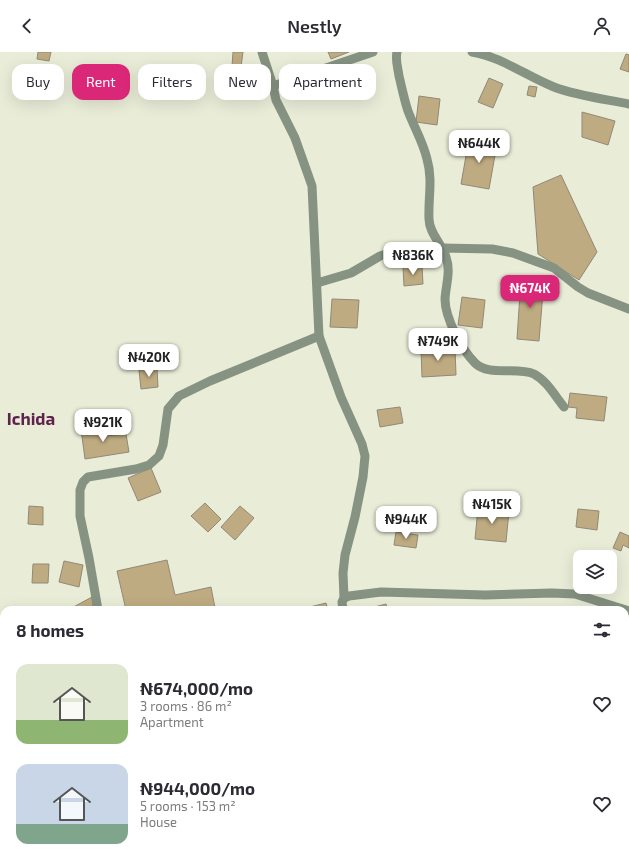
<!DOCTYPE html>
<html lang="en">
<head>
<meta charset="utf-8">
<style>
  body { margin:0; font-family:"Exo 2",sans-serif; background:#f2f2f3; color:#2b2b33; height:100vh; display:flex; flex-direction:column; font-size:15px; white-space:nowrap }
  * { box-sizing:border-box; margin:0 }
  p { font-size:13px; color:#7c7c81 }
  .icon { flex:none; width:22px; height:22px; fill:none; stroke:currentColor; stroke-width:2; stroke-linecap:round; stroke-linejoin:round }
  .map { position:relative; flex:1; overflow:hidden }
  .panel { position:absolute; left:0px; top:554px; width:629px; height:256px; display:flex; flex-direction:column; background:#fff; border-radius:12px 12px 0 0; box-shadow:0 4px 16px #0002 }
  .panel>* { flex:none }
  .banner { position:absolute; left:12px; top:12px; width:400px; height:36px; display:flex; gap:8px }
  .fabs { position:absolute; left:573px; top:498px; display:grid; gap:8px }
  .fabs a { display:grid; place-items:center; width:44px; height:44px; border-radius:8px; background:#fff; box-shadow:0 4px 16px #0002; font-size:20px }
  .price { position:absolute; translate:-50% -34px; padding:0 9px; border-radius:8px; background:#fff; color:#222; font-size:13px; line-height:26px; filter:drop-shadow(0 1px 2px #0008) }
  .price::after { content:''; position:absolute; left:50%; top:24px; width:12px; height:9px; margin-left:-6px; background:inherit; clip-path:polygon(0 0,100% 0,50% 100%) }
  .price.active { background:#db2777; color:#fff }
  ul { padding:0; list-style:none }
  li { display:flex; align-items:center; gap:12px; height:100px; padding:0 16px }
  li span { display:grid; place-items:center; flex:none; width:112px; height:80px; border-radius:12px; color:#555 }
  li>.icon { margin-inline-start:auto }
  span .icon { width:48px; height:48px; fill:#fffc; stroke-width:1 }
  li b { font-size:17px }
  h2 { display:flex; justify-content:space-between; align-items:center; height:48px; padding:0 16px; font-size:17px }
  .tag { padding:0 14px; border-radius:12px; background:#fff; box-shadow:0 4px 16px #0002; font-size:14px; line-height:36px }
  .tag.active { background:#db2777; color:#fff }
  header { display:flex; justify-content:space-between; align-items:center; height:52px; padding:0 16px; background:#fff; font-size:18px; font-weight:600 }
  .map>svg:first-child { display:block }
  .building { fill:#beab81; stroke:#918977 }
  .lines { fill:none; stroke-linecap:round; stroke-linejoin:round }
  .minor { stroke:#869282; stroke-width:9 }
  .major { stroke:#374b2f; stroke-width:10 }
  .labels { text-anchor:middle; stroke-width:3; stroke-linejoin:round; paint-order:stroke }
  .quarter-label { font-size:17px; font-weight:bold; fill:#5e234b; stroke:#e9ecd7 }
</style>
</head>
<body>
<header><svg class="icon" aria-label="back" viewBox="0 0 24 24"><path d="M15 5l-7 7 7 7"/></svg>Nestly<svg class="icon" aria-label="person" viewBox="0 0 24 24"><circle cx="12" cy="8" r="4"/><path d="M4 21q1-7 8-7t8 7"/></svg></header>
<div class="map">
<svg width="629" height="810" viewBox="0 0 629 810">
  <rect width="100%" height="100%" fill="#e9ecd7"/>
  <g class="building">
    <path d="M38 0H51L49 9 37 7Z"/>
    <path d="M233 0H243L241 15 232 14Z"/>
    <path d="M328 0H349L331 7Z"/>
    <path d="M626 2 629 3V20L620 17Z"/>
    <path d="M489 26 503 32 493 56 478 50Z"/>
    <path d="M529 34 537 35 535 45 527 43Z"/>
    <path d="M419 44 440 47 437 73 416 70Z"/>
    <path d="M582 60 615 69 608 93 582 85Z"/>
    <path d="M469 87 497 92 489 137 461 132Z"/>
    <path d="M561 123 597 200 579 228 538 202 533 135Z"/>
    <path d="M422 214 423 232 404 234 403 215Z"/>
    <path d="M521 226 544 228 539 289 517 287Z"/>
    <path d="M462 245 485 248 482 276 458 273Z"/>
    <path d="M332 247 359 248 357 276 330 275Z"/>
    <path d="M455 296 456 323 422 325 421 297Z"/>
    <path d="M157 316 158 335 141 337 139 318Z"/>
    <path d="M570 341 607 345 604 369 576 366 577 356 568 355Z"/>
    <path d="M400 355 403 371 380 375 377 358Z"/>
    <path d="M105 373 106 384 126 382 129 400 85 407 81 377Z"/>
    <path d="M151 416 161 440 138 449 128 426Z"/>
    <path d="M205 451 221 467 208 480 191 464Z"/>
    <path d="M29 454 43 455V473L28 472Z"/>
    <path d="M240 454 254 466 235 488 221 475Z"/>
    <path d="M478 456 509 459 506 490 475 487Z"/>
    <path d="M578 457 599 459 597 478 576 475Z"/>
    <path d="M396 480 418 483 416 496 394 493Z"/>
    <path d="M620 480 629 484V496L623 493 621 499 613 496Z"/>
    <path d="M167 508 175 543 211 535 215 556 205 558H126L117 519Z"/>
    <path d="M64 509 83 513 79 535 59 530Z"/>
    <path d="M33 512H49L48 531H32Z"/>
    <path d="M92 545 93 558H68Z"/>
    <path d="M326 551 328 558H298Z"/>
    <path d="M386 552 388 558H368L367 557Z"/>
    <path d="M629 611V650L626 614Z"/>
    <path d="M625 766H629V810H614L613 806H625Z"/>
    <path d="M0 797H2L4 810H0Z"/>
    <path d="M246 806H270L271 808 266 810H247Z"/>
    <rect x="482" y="806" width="65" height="4"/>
  </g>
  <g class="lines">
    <g class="minor">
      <path d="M262 0 273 34 276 48 295 86 312 134 319 284 341 345 362 392 365 404 363 425 355 465 345 503 343 521 344 546 342 550 343 558"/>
      <path d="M397 0C395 8 398 16 399 24 402 36 404 47 408 59 414 75 423 90 427 107 433 128 428 146 429 167 429 181 442 192 446 205 451 219 446 232 445 247 445 266 462 298 475 311 489 325 517 314 534 322 547 329 555 344 564 355"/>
      <path d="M472 0C502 5 526 24 554 35 578 44 604 47 629 52"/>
      <path d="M273 34 373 0"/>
      <path d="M317 231 351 221 380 204 395 199 442 196 492 197 513 201 554 216 578 235 588 241 629 257"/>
      <path d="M344 546 349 544 381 540 485 543 552 541 575 542 629 559"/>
      <path d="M98 558 89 506 80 464V438L83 430 88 425 136 417 149 413 159 404 163 393 168 357 179 344 210 329 319 284"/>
      <path d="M0 689 4 693"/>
      <path d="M625 729H629"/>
      <path d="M145 806 146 810"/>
      <path d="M423 806 424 810"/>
      <path d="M52 810 53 806"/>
    </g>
    <g class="major">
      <path d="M625 583 629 569"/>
      <path d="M625 670 629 685"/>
    </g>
  </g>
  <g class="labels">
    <g class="quarter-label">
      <text x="31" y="373">Ichida</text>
    </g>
  </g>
</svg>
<div class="fabs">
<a><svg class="icon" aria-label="layers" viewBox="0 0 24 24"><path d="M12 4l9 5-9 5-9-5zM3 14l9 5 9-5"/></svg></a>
</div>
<b class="price" style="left:479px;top:112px">₦644K</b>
<b class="price" style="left:413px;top:224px">₦836K</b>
<b class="price active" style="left:530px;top:257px">₦674K</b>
<b class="price" style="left:438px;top:310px">₦749K</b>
<b class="price" style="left:149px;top:326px">₦420K</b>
<b class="price" style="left:103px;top:391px">₦921K</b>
<b class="price" style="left:492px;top:473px">₦415K</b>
<b class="price" style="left:406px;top:488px">₦944K</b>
<div class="banner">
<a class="tag">Buy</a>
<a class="tag active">Rent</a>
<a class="tag">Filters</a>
<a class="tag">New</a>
<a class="tag">Apartment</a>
</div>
<section class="panel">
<h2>8 homes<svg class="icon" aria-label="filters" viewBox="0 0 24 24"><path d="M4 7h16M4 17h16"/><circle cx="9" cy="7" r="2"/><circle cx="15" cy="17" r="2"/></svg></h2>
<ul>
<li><span style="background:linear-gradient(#dfe7d0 70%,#8fb573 0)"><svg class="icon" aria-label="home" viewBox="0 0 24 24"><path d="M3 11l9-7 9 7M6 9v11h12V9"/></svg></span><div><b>₦674,000/mo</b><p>3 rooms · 86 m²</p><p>Apartment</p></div><svg class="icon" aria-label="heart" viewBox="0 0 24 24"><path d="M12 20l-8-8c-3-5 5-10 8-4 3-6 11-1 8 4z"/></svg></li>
<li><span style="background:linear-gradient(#c9d6e8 75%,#7fa58c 0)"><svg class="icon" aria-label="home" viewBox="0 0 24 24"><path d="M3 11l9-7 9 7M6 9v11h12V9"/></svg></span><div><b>₦944,000/mo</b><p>5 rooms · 153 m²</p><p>House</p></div><svg class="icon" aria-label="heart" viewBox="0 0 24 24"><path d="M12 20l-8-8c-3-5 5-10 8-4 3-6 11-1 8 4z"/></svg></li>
</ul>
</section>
</div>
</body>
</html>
